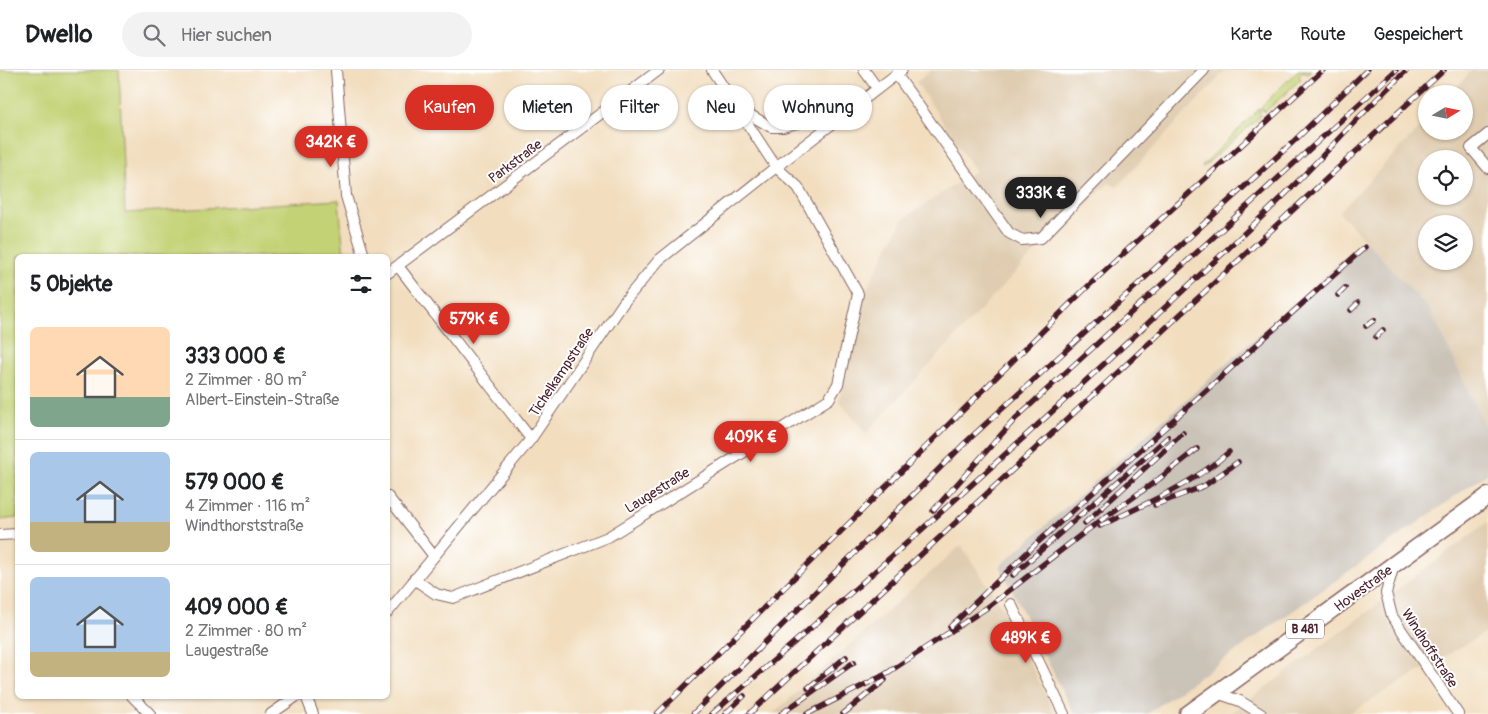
<!DOCTYPE html>
<html lang="de">
<head>
<meta charset="utf-8">
<style>
  body { margin:0; font-family:Pangolin,sans-serif; background:#f2f2f2; color:#202124; height:100vh; display:flex; flex-direction:column; font-size:19px; white-space:nowrap }
  * { box-sizing:border-box; margin:0 }
  p { font-size:16px; color:#757577 }
  .icon { flex:none; width:28px; height:28px; fill:none; stroke:currentColor; stroke-width:2; stroke-linecap:round; stroke-linejoin:round }
  .map { position:relative; flex:1; overflow:hidden }
  .side { position:absolute; left:15px; top:184px; width:375px; height:445px; display:flex; flex-direction:column; background:#fff; border-radius:8px; box-shadow:0 1px 4px #0004 }
  .side>* { flex:none }
  .guide { position:absolute; left:405px; top:15px; width:475px; height:45px; display:flex; gap:10px }
  .needle { width:32px; rotate:80deg }
  .controls { position:absolute; left:1418px; top:15px; display:grid; gap:10px }
  .controls a { display:grid; place-items:center; width:55px; height:55px; border-radius:50%; background:#fff; box-shadow:0 1px 4px #0004; font-size:25px }
  .price { position:absolute; translate:-50% -42px; padding:0 11px; border-radius:18px; background:#d93025; color:#fff; font-size:16px; line-height:32px; filter:drop-shadow(0 1px 2px #0008) }
  .price::after { content:''; position:absolute; left:50%; top:30px; width:15px; height:11px; margin-left:-8px; background:inherit; clip-path:polygon(0 0,100% 0,50% 100%) }
  .price.selected { background:#222; color:#fff }
  ul { padding:0; list-style:none }
  li { display:flex; align-items:center; gap:15px; height:125px; padding:0 15px }
  li+li { border-top:1px solid #e0e0e0 }
  li span { display:grid; place-items:center; flex:none; width:140px; height:100px; border-radius:8px; color:#555 }
  li>.icon { margin-inline-start:auto }
  span .icon { width:60px; height:60px; fill:#fffc; stroke-width:1 }
  li b { font-size:21px }
  h2 { display:flex; justify-content:space-between; align-items:center; height:60px; padding:0 15px; font-size:21px }
  .tag { padding:0 18px; border-radius:22px; background:#fff; box-shadow:0 1px 4px #0004; font-size:18px; line-height:45px }
  .tag.selected { background:#d93025; color:#fff }
  header { display:flex; align-items:center; gap:30px; box-sizing:border-box; height:70px; padding:0 25px; background:#fff; border-bottom:1px solid #e0e0e0 }
  header strong { font-size:24px }
  nav { display:flex; gap:28px; margin-inline-start:auto; font-size:18px }
  .search { width:350px; height:45px; background:#f2f2f2; display:flex; align-items:center; gap:12px; box-sizing:border-box; padding:0 18px; border-radius:28px; color:#757577; font-size:19px }
  .map>svg:first-child { display:block }
  .built { fill:#e0cdb1; fill-rule:evenodd }
  .industrial { fill:#cac3b8 }
  .green { fill:#c3d274; stroke:#867850 }
  .lines { fill:none; stroke-linecap:round; stroke-linejoin:round }
  .minor-casing { stroke:#85625f; stroke-width:12 }
  .primary-casing { stroke:#85625f; stroke-width:19 }
  .minor { stroke:#fff; stroke-width:10 }
  .primary { stroke:#fff; stroke-width:16 }
  .rail-casing { stroke:#4a1f2b; stroke-width:5.5 }
  .rail { stroke:#fff; stroke-width:4; stroke-dasharray:11; stroke-linecap:butt }
  .labels { text-anchor:middle; stroke-width:4; stroke-linejoin:round; paint-order:stroke }
  .shield { fill:#fff; stroke:#80626b; stroke-width:1 }
  .shield-label { font-size:12px; font-weight:bold; fill:#4a1f2b }
  .street-label { font-size:14px; fill:#4a1f2b; stroke:#fff }
</style>
</head>
<body>
<header>
<strong>Dwello</strong>
<div class="search"><svg class="icon" aria-label="search" viewBox="0 0 24 24"><circle cx="10" cy="10" r="6"/><path d="M15 15l6 6"/></svg>Hier suchen</div>
<nav><a>Karte</a><a>Route</a><a>Gespeichert</a></nav>
</header>
<div class="map">
<svg width="1488" height="644" viewBox="0 0 1488 644">
  <rect width="100%" height="100%" fill="#fff"/>
  <filter id="ink" filterUnits="userSpaceOnUse"><feTurbulence type="fractalNoise" baseFrequency=".02" numOctaves="2"/><feDisplacementMap in="SourceGraphic" scale="10" xChannelSelector="R" yChannelSelector="G"/><feConvolveMatrix kernelMatrix="1 2 1 2 8 2 1 2 1" color-interpolation-filters="sRGB"/></filter>
  <filter id="wash" filterUnits="userSpaceOnUse"><feTurbulence type="fractalNoise" baseFrequency=".0096" numOctaves="4" result="noise"/><feDisplacementMap in="SourceGraphic" scale="20" xChannelSelector="R" yChannelSelector="G"/><feGaussianBlur stdDeviation="1.12" result="paint"/><feColorMatrix in="noise" values="0 0 0 0 0 0 0 0 0 0 0 0 0 0 0 0 0 1.4 0 .05"/><feComposite in="paint" operator="in"/></filter>
  <g filter="url(#wash)">
    <rect width="100%" height="100%" fill="#f2debf"/>
    <g class="built">
      <path d="M932 0H1226L1117 117 1109 113 1026 191 866 363 839 331 864 224 902 150 975 101 916 12Z"/>
      <path d="M1472 0H1488V362L1431 241 1339 142 1426 51V61H1464V24H1451ZM1426 89H1464V126H1426ZM1426 154H1464V191H1426Z"/>
      <path d="M1488 452V561L1348 644H1230Z"/>
      <path d="M961 475 1005 542 1055 644H773Z"/>
    </g>
    <path class="industrial" d="M1365 170 1431 241 1488 362V403L1147 644H1074L1000 496Z"/>
    <g class="green">
      <path d="M0 0H119L125 143 339 130 344 186H18L17 448 0 450Z"/>
      <path d="M1298 0H1311L1307 4 1304 1 1299 6 1301 9 1265 42 1262 39 1259 43 1261 46 1203 97 1202 96Z"/>
    </g>
  </g>
  <g filter="url(#ink)">
    <g class="lines">
      <g class="minor-casing">
        <g id="minor">
          <path d="M336 0 346 126 364 186"/>
          <path d="M864 0 877 18"/>
          <path d="M896 4 1009 163 1022 170 1041 168 1204 0"/>
          <path d="M738 38 771 57H783L848 38"/>
          <path d="M1488 64 1471 78 1488 98"/>
          <path d="M398 196 531 369"/>
          <path d="M388 203 659 0"/>
          <path d="M388 427 433 485"/>
          <path d="M0 465 18 464"/>
          <path d="M1394 495 1386 523 1392 546 1458 644"/>
          <path d="M414 509 436 524 453 528 608 467 829 329 838 314 858 224 798 117 776 97 712 0"/>
          <path d="M1011 534 1064 644"/>
          <path d="M388 542 531 369 624 232 659 190 776 97 902 0"/>
          <path d="M1217 623 1240 631 1261 644"/>
          <path d="M132 626 150 644"/>
          <path d="M306 626 313 644"/>
          <path d="M271 644 297 626"/>
        </g>
      </g>
      <g class="primary-casing">
        <path id="primary" d="M1188 644 1488 426"/>
      </g>
      <use href="#minor" class="minor"/>
      <use href="#primary" class="primary"/>
      <g class="rail-casing">
        <g id="rail">
          <path d="M1338 225 1345 218"/>
          <path d="M1351 240 1358 233"/>
          <path d="M1366 256 1374 250"/>
          <path d="M1376 267 1383 260"/>
          <path d="M1155 435 1204 416 1238 392"/>
          <path d="M933 441 1016 348 1396 0"/>
          <path d="M1085 453 1183 363"/>
          <path d="M1100 456C1145 434 1191 415 1229 382"/>
          <path d="M1013 505 1168 367"/>
          <path d="M950 557 1036 474 1365 177"/>
          <path d="M808 618 846 587"/>
          <path d="M657 644 1084 220 1323 0"/>
          <path d="M693 644 966 372 1294 71 1367 0"/>
          <path d="M712 644C902 480 1088 311 1270 139 1317 94 1359 44 1407 0"/>
          <path d="M725 644 744 626"/>
          <path d="M749 644 1444 0"/>
          <path d="M781 644 854 592"/>
          <path d="M807 644 884 605 988 537 1086 461 1159 409 1197 379"/>
          <path d="M843 644 885 610"/>
        </g>
      </g>
      <use href="#rail" class="rail"/>
    </g>
  </g>
  <g class="labels">
    <rect class="shield" x="1286" y="549.5" width="38" height="19" rx="4"/>
    <g class="shield-label">
      <text x="1305" y="563">B 481</text>
    </g>
    <g class="street-label">
      <text transform="translate(515 91) rotate(-37)" y="5">Parkstraße</text>
      <text transform="translate(561 302) rotate(-56)" y="5">Tichelkampstraße</text>
      <text transform="translate(657 420) rotate(-32)" y="5">Laugestraße</text>
      <text transform="translate(1363 518) rotate(-36)" y="5">Hovestraße</text>
      <text transform="translate(1430 578) rotate(57)" y="5">Windhoffstraße</text>
    </g>
  </g>
</svg>
<div class="controls">
<a><svg class="needle" viewBox="-14 -14 28 28"><path d="M0-13l5 13h-10z" fill="#e53935"/><path d="M0 13l5-13h-10z" fill="#757577"/></svg></a>
<a><svg class="icon" aria-label="locate" viewBox="0 0 24 24"><circle cx="12" cy="12" r="6"/><path d="M12 2v4M12 18v4M2 12h4M18 12h4"/></svg></a>
<a><svg class="icon" aria-label="layers" viewBox="0 0 24 24"><path d="M12 4l9 5-9 5-9-5zM3 14l9 5 9-5"/></svg></a>
</div>
<b class="price" style="left:331px;top:98px">342K €</b>
<b class="price selected" style="left:1041px;top:149px">333K €</b>
<b class="price" style="left:474px;top:275px">579K €</b>
<b class="price" style="left:751px;top:393px">409K €</b>
<b class="price" style="left:1026px;top:594px">489K €</b>
<div class="guide">
<a class="tag selected">Kaufen</a>
<a class="tag">Mieten</a>
<a class="tag">Filter</a>
<a class="tag">Neu</a>
<a class="tag">Wohnung</a>
</div>
<section class="side">
<h2>5 Objekte<svg class="icon" aria-label="filters" viewBox="0 0 24 24"><path d="M4 7h16M4 17h16"/><circle cx="9" cy="7" r="2"/><circle cx="15" cy="17" r="2"/></svg></h2>
<ul>
<li><span style="background:linear-gradient(#ffd9b3 70%,#7fa58c 0)"><svg class="icon" aria-label="home" viewBox="0 0 24 24"><path d="M3 11l9-7 9 7M6 9v11h12V9"/></svg></span><div><b>333 000 €</b><p>2 Zimmer · 80 m²</p><p>Albert-Einstein-Straße</p></div></li>
<li><span style="background:linear-gradient(#a9c7e8 70%,#c2b280 0)"><svg class="icon" aria-label="home" viewBox="0 0 24 24"><path d="M3 11l9-7 9 7M6 9v11h12V9"/></svg></span><div><b>579 000 €</b><p>4 Zimmer · 116 m²</p><p>Windthorststraße</p></div></li>
<li><span style="background:linear-gradient(#a9c7e8 75%,#c2b280 0)"><svg class="icon" aria-label="home" viewBox="0 0 24 24"><path d="M3 11l9-7 9 7M6 9v11h12V9"/></svg></span><div><b>409 000 €</b><p>2 Zimmer · 80 m²</p><p>Laugestraße</p></div></li>
</ul>
</section>
</div>
</body>
</html>
